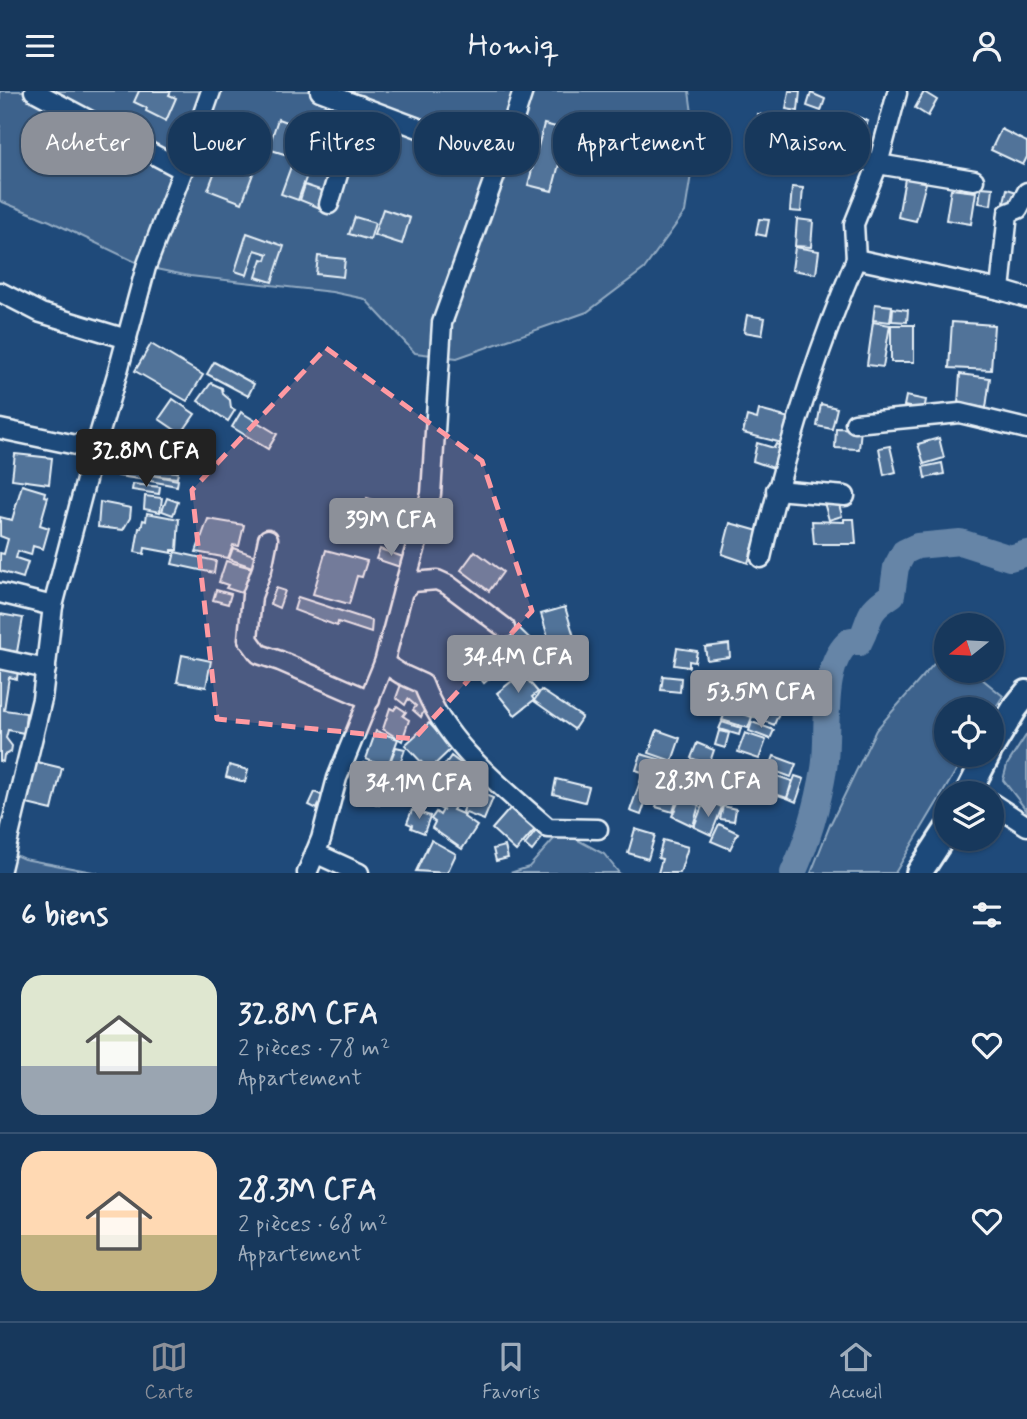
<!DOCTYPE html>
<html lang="fr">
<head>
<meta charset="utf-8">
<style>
  body { margin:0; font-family:Mynerve,sans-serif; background:#203f62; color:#f1f3f6; height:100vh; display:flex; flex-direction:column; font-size:26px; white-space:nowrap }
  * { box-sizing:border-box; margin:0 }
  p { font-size:23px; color:#9eacbb }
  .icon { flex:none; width:38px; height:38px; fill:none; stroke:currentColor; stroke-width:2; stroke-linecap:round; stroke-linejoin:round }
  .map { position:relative; height:782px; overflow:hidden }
  .drawer { display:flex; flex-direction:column; background:#17385c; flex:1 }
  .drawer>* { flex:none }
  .guide { position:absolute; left:21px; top:21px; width:985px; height:63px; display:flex; gap:14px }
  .needle { width:46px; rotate:252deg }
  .tools { position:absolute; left:934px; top:522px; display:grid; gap:14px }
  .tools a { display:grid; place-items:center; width:70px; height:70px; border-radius:50%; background:#17385c; box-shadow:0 2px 5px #0004,0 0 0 2px #365272; font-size:35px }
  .price { position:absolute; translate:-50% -60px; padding:0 16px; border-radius:7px; background:#8c9099; color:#fff; font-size:23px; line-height:46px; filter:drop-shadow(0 2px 4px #0008) }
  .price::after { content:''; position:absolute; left:50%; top:42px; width:21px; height:16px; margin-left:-10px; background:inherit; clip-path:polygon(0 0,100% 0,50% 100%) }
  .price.selected { background:#222; color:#fff }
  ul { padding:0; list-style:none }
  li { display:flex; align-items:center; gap:21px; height:175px; padding:0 21px }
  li+li { border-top:2px solid #365272 }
  li span { display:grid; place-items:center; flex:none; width:196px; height:140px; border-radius:21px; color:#555 }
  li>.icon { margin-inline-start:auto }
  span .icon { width:84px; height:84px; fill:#fffc; stroke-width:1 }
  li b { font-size:30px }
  h2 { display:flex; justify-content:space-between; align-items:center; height:84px; padding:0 21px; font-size:30px }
  .pill { padding:0 24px; border-radius:28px; background:#17385c; box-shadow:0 2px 5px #0004,0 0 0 2px #365272; font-size:24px; line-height:63px }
  .pill.selected { background:#8c9099; color:#fff }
  header { display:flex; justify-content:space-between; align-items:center; height:91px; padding:0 21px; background:#17385c; font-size:32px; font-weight:600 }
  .menu { display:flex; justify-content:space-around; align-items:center; height:98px; border-top:2px solid #365272; background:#17385c; font-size:19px; color:#9eacbb }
  .menu a { display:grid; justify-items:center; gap:4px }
  .menu .selected { color:#8c9099 }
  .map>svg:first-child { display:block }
  .green { fill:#3c628c; stroke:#92aac2; stroke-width:2 }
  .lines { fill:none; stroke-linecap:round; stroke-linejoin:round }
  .river { stroke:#6685a7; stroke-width:26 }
  .building { fill:#517399; stroke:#e8f1f8; stroke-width:2 }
  .street-casing { stroke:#e8f1f8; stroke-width:23 }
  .secondary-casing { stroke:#e8f1f8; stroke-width:30 }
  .street { stroke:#1f4a7a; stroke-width:18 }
  .secondary { stroke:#1f4a7a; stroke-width:24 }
  .marked { fill:#ff9aa2; fill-opacity:0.2; stroke:#ff9aa2; stroke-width:5; stroke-dasharray:14 9; stroke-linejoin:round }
</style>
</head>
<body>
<header><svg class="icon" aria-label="menu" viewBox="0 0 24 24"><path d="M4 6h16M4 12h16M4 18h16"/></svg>Homiq<svg class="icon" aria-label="person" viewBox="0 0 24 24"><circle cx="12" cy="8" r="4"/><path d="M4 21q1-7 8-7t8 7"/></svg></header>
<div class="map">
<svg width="1027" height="782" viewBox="0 0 1027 782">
  <rect width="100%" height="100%" fill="#1f4a7a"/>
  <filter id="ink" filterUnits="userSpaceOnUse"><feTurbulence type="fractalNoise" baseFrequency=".0143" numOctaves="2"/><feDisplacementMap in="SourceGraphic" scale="14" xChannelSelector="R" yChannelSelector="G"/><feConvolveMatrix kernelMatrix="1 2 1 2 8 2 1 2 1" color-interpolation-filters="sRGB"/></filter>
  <g filter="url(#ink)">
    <g class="green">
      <path d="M0 0H689L696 52 685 121 644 178 587 221 457 267 415 262 365 208 332 201 190 185 146 176 50 130 0 110Z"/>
      <path d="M946 559 947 579H971L1003 605 992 622V618H947V663H966L895 782H811L830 734 876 639Z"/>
      <path d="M1027 643V720L1003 689 1007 674Z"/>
      <path d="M561 740 604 763 619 782H510L529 776Z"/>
      <path d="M6 760 24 768 98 782H0Z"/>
    </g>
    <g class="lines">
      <path class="river" d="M793 782C808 749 818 715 824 678 830 642 818 574 851 549L859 552C873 526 863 523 892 504L896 476 904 461 917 455 960 451 1010 467 1027 462"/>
    </g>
    <g class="building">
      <path d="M139 0H171L169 4 176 7 166 30 146 20 147 17 134 11Z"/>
      <path d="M789 0H800L798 20 786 18Z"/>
      <path d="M924 1 937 9 928 25 915 17Z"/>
      <path d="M811 2 825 8 821 20 807 15Z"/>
      <path d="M848 22 868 30 857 56 838 48Z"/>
      <path d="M758 23 772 26V38L757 36Z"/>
      <path d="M278 28 303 37 294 66 268 58Z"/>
      <path d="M308 33 336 44 326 68 299 58Z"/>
      <path d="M544 33 568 39 552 100 528 94Z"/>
      <path d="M1001 38 1027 51V66L1023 74 991 59Z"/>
      <path d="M227 55 245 60 243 67 225 62Z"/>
      <path d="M297 59 314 65 298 109 281 103Z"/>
      <path d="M315 66 335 74 329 89 309 81Z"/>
      <path d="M220 67 254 80 242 112 208 99Z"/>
      <path d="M906 82 927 88 916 130 898 126Z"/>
      <path d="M305 94 326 101 320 117 300 109Z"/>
      <path d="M792 96 803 97 801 121 790 120Z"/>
      <path d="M981 96 993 97 991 114 979 112Z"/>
      <path d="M951 98 976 101 971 133 946 129Z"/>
      <path d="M1007 98 1017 101 1013 117 1003 115Z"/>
      <path d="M383 118 410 127 402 153 374 144Z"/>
      <path d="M355 126 375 132 370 149 349 143Z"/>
      <path d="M759 128 769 129 766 145 756 143Z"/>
      <path d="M797 128 813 130 811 156 795 155Z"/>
      <path d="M247 142 284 155 272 191 256 186 262 168 266 169 268 163 255 159 247 184 235 180Z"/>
      <path d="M795 156 819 160 816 183 792 179Z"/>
      <path d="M318 165 345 168 343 186 316 183Z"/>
      <path d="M875 213 892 215 890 231 873 229Z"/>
      <path d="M893 217 908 219 907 231 892 230Z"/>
      <path d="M747 224 765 227 762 244 744 241Z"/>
      <path d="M873 231 890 234 883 276 867 274Z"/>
      <path d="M952 231 994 234 991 279 949 277Z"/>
      <rect x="891" y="234" width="23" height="37"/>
      <path d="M151 253 203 284 187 310 135 280Z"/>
      <path d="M214 271 254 293 248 305 207 283Z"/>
      <path d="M960 283 990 287 986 317 958 313Z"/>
      <path d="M211 292 222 297 223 303 230 309 231 317 235 319 228 330 198 310Z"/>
      <path d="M906 305 926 309 924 319 904 315Z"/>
      <path d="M173 308 195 323 181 343 159 328Z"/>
      <path d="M821 313 837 317 832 338 817 335Z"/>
      <path d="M759 319 789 327 782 352 743 342 747 325 757 328Z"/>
      <path d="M241 321 277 343 268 358 232 336Z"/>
      <path d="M836 337 861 338 859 358 835 357Z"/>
      <path d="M939 347 944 367 924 373 918 353Z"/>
      <path d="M757 352 774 357 776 353 784 356 776 378 753 370Z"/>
      <path d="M890 355 896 381 884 384 879 357Z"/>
      <path d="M15 363 52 367 49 393 12 388Z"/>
      <path d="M124 366 149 370V376L123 372Z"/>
      <path d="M942 372 944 383 925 387 923 376Z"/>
      <path d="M120 374 147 378 146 389 118 385Z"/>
      <path d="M152 379 178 381 177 387 151 384Z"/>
      <path d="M151 384 178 389 177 395 150 390Z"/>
      <path d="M133 393 160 396 159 403 132 399Z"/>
      <path d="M22 394 45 401 44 405 48 406 40 434 49 437 43 458 33 455 31 464 18 460 16 467 28 471 23 487 0 480V462L4 463 8 448 0 445V426L12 429Z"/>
      <path d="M145 405 162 407 160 421 144 418Z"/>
      <path d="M167 407 178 411 173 424 162 420Z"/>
      <path d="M367 407 383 412 381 421 404 429 395 456 356 442Z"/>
      <path d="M823 408 838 409 842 425 829 429Z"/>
      <path d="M100 411 131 417 130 427 123 439 98 436Z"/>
      <path d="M147 422 179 428 177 459H172V462L145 457 144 463 135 461 139 437H141L143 429 146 430Z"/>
      <path d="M208 428 244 434 239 455 233 454 228 467 196 461Z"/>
      <path d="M844 428H854L856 453H814L812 430 844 431Z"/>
      <path d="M730 432 762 441 758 453 754 452 748 472 722 463Z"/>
      <path d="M233 457 256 465 252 476 229 468Z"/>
      <path d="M380 458 406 467 404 475 401 474 400 476 376 468Z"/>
      <path d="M326 459 367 470 362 486 357 485 349 513 313 503Z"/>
      <path d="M475 460 503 481 489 500 461 479Z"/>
      <path d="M175 461 216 470 214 482 172 473Z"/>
      <path d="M226 470 259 479 252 500 244 497 242 502 226 497 228 494 219 491Z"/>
      <path d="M276 497 285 500 279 517 270 513Z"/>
      <path d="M216 499 231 503 228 513 213 509Z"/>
      <path d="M298 506 372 530 371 542 338 531 337 535 294 519Z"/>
      <path d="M565 516 576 552 552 559 541 523Z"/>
      <path d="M0 523 23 527 17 561 0 558Z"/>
      <path d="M519 537 547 564 532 580 504 553Z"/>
      <path d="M729 553 730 566 707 569 705 556Z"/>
      <path d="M677 557 697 560 695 571 689 570V576L674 574Z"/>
      <path d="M182 564 211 570 206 596 177 591Z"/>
      <path d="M485 566 497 581 484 592 472 577Z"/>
      <path d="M0 576 18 578 17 588 9 586 4 619 26 622 24 642 8 639 6 647 12 655 11 661 4 664 3 671 0 670Z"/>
      <path d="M663 585 681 587 680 601 661 599Z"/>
      <path d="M525 586 538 601 532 606 534 609 515 624 497 602 512 590 516 594Z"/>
      <path d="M403 588 428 611 421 626 413 619 416 615 408 608 405 614 396 607Z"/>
      <path d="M768 594 787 603 774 634 755 626Z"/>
      <path d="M748 595 764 602 754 626 738 619Z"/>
      <path d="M541 599 582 626 574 638 534 610Z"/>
      <path d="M397 615 406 621 403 625 409 629 402 650 383 638 390 617 394 619Z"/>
      <path d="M727 617 752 626 748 637 722 629Z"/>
      <path d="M722 631 741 637 739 644 719 638Z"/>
      <path d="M752 631 774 639 770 648 749 640Z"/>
      <path d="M429 632 452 657 429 679 405 654Z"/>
      <path d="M657 639 680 647 672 670 649 662Z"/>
      <path d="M376 640 398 648 387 677 366 668Z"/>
      <path d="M719 640 729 642 725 657 715 654Z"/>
      <path d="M745 642 766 649 759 668 738 661Z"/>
      <path d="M697 652 714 659 709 674 691 667Z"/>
      <path d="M396 656 405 658 397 682 387 679Z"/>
      <path d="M641 663 668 671 663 688 636 679Z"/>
      <path d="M451 665 478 686 474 691 478 693 460 716 452 709 456 704 438 689 447 678 444 675Z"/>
      <path d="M774 665 796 673 791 686 769 678Z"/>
      <path d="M37 671 62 677 52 719 27 713Z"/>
      <path d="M405 671 435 681 431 692 402 682Z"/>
      <path d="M364 672 391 682 384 701 357 693Z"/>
      <path d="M668 672 685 677 679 698 662 693Z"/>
      <path d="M229 674 248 679 245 691 226 686Z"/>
      <path d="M774 684 792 690 787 707 769 701Z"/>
      <path d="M700 685 710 689 704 707 693 703Z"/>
      <path d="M795 685 804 688 796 711 787 707Z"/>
      <path d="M556 688 589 696 585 711 553 703Z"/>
      <path d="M641 688 652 692 641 724 630 720Z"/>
      <path d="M354 695 383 706 379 714 351 703Z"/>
      <path d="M662 695 679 701 673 721 656 716Z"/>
      <path d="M475 700 493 707 484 729 463 721 466 711 470 712Z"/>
      <path d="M315 701 323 705 317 718 309 714Z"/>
      <path d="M446 707 456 714 453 719 465 724 464 726 477 735 462 758 432 737 435 731 431 728 436 721 440 724 443 719 439 717Z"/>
      <path d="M680 707 699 714 693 735 672 725Z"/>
      <path d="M514 713 538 735 516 760 492 738Z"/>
      <path d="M715 713 722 716 711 744 694 736 702 715 712 719Z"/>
      <path d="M723 715 736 718 734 730 720 728Z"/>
      <path d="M412 719 430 725 424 742 411 737 412 734 407 732Z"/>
      <path d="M719 733 738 742 730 758 711 750Z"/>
      <path d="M539 736 546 742 532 760 525 754Z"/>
      <path d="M635 738 655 744 648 768 628 762Z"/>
      <path d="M431 749 456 763 447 782 416 780Z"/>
      <path d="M663 749 688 756 680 782H658L662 768 658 767Z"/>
      <path d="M505 755 508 767 496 770 493 758Z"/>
    </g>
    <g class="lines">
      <g class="street-casing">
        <g id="street">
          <path d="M34 0 183 79"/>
          <path d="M320 0 501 68"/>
          <path d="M776 45 878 73 974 89"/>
          <path d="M1027 101 1018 118 1008 122 1000 199 1027 207"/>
          <path d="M329 113 359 14"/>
          <path d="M856 168 854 133 878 73 897 2"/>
          <path d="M0 201 41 222 127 248"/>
          <path d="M855 332 960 322 1027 338"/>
          <path d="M0 338 95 358"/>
          <path d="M776 399 845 405"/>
          <path d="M268 448 262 478 252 505 248 548 259 563 280 570 370 609"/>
          <path d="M761 467C784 366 815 264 856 168L1000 199"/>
          <path d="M403 500 431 403 442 232 501 68 523 0"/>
          <path d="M0 502 53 515"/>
          <path d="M0 568 46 578"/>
          <path d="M384 572 401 583 423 593C446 654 501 695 548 737L598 738"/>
          <path d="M992 712 1027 735"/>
          <path d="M315 762 359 782"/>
          <path d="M0 782 42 608 53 515 87 385 118 280 146 176 183 79 211 0"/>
          <path d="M307 782 321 748 337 687 384 572 403 500 413 491 437 489 448 494 505 537"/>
        </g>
      </g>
      <g class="secondary-casing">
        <g id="secondary">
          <path d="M992 655 1015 617 1027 602"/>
          <path d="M968 702 988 663"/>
          <path d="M919 782 947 739"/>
        </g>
      </g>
      <use href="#street" class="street"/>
      <use href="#secondary" class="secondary"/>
    </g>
  </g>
  <path class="marked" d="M326 257 482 370 532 520 414 648 217 628 192 399Z"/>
</svg>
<div class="tools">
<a><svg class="needle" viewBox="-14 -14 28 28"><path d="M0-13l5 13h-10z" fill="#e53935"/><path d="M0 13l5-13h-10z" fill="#9eacbb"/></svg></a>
<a><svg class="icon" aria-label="locate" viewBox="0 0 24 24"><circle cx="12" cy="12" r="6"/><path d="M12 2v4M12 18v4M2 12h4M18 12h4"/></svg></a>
<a><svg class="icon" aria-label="layers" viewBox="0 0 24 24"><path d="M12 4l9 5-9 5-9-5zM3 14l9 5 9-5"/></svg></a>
</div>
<b class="price selected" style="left:146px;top:398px">32.8M CFA</b>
<b class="price" style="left:391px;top:467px">39M CFA</b>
<b class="price" style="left:518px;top:604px">34.4M CFA</b>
<b class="price" style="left:761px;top:639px">53.5M CFA</b>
<b class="price" style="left:708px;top:728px">28.3M CFA</b>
<b class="price" style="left:419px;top:730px">34.1M CFA</b>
<div class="guide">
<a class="pill selected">Acheter</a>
<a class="pill">Louer</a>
<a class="pill">Filtres</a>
<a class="pill">Nouveau</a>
<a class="pill">Appartement</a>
<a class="pill">Maison</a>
</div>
</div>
<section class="drawer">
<h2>6 biens<svg class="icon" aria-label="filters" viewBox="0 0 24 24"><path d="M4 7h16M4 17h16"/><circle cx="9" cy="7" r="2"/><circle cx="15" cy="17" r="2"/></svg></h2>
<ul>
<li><span style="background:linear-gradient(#dfe7d0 65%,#9aa5b1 0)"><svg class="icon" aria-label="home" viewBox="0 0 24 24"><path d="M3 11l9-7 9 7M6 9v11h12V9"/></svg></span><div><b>32.8M CFA</b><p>2 pièces · 78 m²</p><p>Appartement</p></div><svg class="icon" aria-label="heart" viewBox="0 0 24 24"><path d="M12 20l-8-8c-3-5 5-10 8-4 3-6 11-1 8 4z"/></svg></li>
<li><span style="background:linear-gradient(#ffd9b3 60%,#c2b280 0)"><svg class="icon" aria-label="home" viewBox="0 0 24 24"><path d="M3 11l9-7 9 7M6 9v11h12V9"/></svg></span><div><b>28.3M CFA</b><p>2 pièces · 68 m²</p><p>Appartement</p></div><svg class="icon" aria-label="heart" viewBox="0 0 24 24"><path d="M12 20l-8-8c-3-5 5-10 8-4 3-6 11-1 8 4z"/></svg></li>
</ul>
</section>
<nav class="menu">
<a class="selected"><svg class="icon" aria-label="map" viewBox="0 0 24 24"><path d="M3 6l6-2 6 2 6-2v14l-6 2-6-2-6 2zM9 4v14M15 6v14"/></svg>Carte</a>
<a><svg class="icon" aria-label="saved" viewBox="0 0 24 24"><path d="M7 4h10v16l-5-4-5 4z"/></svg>Favoris</a>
<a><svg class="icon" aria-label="home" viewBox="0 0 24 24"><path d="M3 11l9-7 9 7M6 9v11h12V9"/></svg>Accueil</a>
</nav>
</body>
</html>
